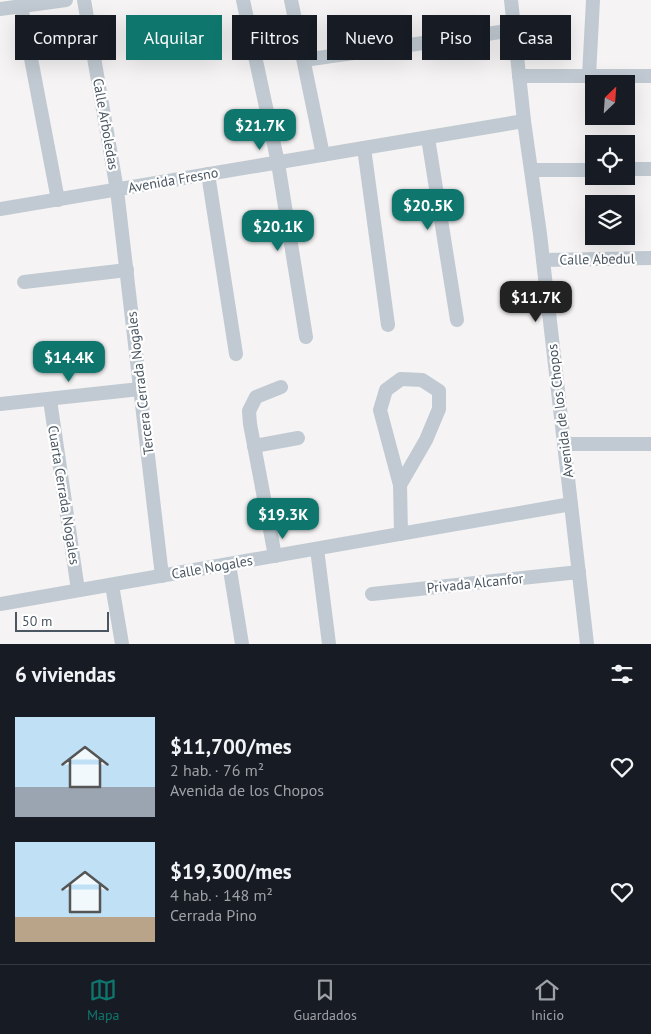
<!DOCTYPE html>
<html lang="es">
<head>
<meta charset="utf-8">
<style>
  body { margin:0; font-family:"PT Sans",sans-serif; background:#242831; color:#f1f3f6; height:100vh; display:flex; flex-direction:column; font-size:19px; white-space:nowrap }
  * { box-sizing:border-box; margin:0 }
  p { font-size:16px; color:#9ea1a6 }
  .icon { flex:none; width:28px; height:28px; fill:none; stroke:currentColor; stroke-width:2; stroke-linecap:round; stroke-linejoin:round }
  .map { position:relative; height:644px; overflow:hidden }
  .side { display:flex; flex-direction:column; background:#171b24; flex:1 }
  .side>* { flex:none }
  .guide { position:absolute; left:15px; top:15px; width:621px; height:45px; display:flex; gap:10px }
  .needle { width:32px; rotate:25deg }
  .fabs { position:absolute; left:585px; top:75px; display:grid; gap:10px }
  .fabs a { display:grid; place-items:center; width:50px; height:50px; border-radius:0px; background:#171b24; box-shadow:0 5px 20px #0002; font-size:25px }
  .scale { position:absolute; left:15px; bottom:12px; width:94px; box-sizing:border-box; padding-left:5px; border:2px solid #4a5661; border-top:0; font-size:14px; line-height:18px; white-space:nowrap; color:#4a5661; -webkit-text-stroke:4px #fff; paint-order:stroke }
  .price { position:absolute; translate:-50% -42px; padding:0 11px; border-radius:10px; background:#0f766e; color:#fff; font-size:16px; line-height:32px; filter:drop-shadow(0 1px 2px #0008) }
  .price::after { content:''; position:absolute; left:50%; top:30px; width:15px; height:11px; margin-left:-8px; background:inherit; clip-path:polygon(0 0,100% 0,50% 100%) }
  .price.current { background:#222; color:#fff }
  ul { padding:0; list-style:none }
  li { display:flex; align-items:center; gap:15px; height:125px; padding:0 15px }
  li span { display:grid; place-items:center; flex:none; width:140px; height:100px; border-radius:0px; color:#555 }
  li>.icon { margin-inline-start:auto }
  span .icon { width:60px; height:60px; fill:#fffc; stroke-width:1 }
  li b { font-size:21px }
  h2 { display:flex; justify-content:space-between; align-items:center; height:60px; padding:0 15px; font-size:21px }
  .pill { padding:0 18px; border-radius:0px; background:#171b24; box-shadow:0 5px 20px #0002; font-size:18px; line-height:45px }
  .pill.current { background:#0f766e; color:#fff }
  .tab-bar { display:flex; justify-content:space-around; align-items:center; height:70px; border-top:1px solid #363941; background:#171b24; font-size:14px; color:#9ea1a6 }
  .tab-bar a { display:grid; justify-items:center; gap:2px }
  .tab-bar .current { color:#0f766e }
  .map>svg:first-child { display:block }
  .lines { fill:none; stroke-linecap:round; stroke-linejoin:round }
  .minor { stroke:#c1cad2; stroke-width:14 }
  .labels { text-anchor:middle; stroke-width:4.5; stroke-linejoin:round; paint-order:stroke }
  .street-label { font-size:14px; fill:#4a5661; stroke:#fff }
</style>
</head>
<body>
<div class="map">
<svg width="651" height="644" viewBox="0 0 651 644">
  <rect width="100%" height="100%" fill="#f5f3f3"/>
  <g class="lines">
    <g class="minor">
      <path d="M84 0 117 190 162 576"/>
      <path d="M243 0 278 163 306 337"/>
      <path d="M291 0 323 155"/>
      <path d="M511 0 524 121 540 234 587 644"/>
      <path d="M21 6 58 200"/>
      <path d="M0 9 66 0"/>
      <path d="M304 60 514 30"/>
      <path d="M519 76H651"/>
      <path d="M589 76 593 0"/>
      <path d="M428 138 457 320"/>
      <path d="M364 148 388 325"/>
      <path d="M626 169H651"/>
      <path d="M532 170H594"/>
      <path d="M208 174 236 354"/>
      <path d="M0 209 524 121"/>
      <path d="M543 260 651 258"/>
      <path d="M24 282 127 270"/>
      <path d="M50 400 78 590"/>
      <path d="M0 404 140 389"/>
      <path d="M564 444H651"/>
      <path d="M254 446 298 438"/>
      <path d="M400 485 426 440 439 409V391L422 380 401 379 386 390 380 410 400 485 401 534"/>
      <path d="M317 549 329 644"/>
      <path d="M275 556 250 424 249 411 256 397 281 387"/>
      <path d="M229 564 242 644"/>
      <path d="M112 585 122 644"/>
      <path d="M372 594 579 572"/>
      <path d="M0 604 571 504"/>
    </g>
  </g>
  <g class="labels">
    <g class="street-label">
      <text transform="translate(106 124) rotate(80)" y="5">Calle Arboledas</text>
      <text transform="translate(173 180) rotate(-10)" y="5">Avenida Fresno</text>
      <text transform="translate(597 259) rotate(-1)" y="5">Calle Abedul</text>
      <text transform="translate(140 383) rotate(-97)" y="5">Tercera Cerrada Nogales</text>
      <text transform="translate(560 411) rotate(-97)" y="5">Avenida de los Chopos</text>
      <text transform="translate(64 495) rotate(81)" y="5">Cuarta Cerrada Nogales</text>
      <text transform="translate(212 567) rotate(-10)" y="5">Calle Nogales</text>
      <text transform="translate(475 583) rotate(-6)" y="5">Privada Alcanfor</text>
    </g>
  </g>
</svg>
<div class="fabs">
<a><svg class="needle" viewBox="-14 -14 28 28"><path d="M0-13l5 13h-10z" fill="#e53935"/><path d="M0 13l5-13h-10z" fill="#9ea1a6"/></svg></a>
<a><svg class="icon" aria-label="locate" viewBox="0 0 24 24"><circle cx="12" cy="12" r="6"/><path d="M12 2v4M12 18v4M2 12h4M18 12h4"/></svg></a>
<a><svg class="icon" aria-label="layers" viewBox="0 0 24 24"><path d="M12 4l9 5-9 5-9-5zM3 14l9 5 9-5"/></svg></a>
</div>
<div class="scale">50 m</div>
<b class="price" style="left:260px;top:151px">$21.7K</b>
<b class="price" style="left:428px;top:231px">$20.5K</b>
<b class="price" style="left:278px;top:252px">$20.1K</b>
<b class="price current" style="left:536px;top:323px">$11.7K</b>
<b class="price" style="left:69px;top:383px">$14.4K</b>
<b class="price" style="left:283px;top:540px">$19.3K</b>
<div class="guide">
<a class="pill">Comprar</a>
<a class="pill current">Alquilar</a>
<a class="pill">Filtros</a>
<a class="pill">Nuevo</a>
<a class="pill">Piso</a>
<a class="pill">Casa</a>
</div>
</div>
<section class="side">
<h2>6 viviendas<svg class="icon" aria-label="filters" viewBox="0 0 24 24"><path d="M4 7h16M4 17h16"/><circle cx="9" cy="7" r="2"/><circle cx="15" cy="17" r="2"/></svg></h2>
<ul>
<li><span style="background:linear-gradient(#bfe0f5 70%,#9aa5b1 0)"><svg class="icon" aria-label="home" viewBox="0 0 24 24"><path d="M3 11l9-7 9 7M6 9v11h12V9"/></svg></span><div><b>$11,700/mes</b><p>2 hab. · 76 m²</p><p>Avenida de los Chopos</p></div><svg class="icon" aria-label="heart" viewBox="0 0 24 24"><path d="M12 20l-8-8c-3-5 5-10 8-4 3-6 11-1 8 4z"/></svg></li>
<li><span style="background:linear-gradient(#bfe0f5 75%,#b9a48a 0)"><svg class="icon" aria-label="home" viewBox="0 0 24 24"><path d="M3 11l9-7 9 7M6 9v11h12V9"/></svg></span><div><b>$19,300/mes</b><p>4 hab. · 148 m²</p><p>Cerrada Pino</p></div><svg class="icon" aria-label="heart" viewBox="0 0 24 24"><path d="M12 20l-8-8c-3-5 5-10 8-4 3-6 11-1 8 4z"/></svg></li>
</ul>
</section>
<nav class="tab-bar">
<a class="current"><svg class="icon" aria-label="map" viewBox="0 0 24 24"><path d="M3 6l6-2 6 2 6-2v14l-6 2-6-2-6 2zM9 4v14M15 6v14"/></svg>Mapa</a>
<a><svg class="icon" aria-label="saved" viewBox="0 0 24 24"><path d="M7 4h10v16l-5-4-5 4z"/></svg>Guardados</a>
<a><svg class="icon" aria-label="home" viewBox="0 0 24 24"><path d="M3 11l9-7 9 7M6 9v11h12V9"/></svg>Inicio</a>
</nav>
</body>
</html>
